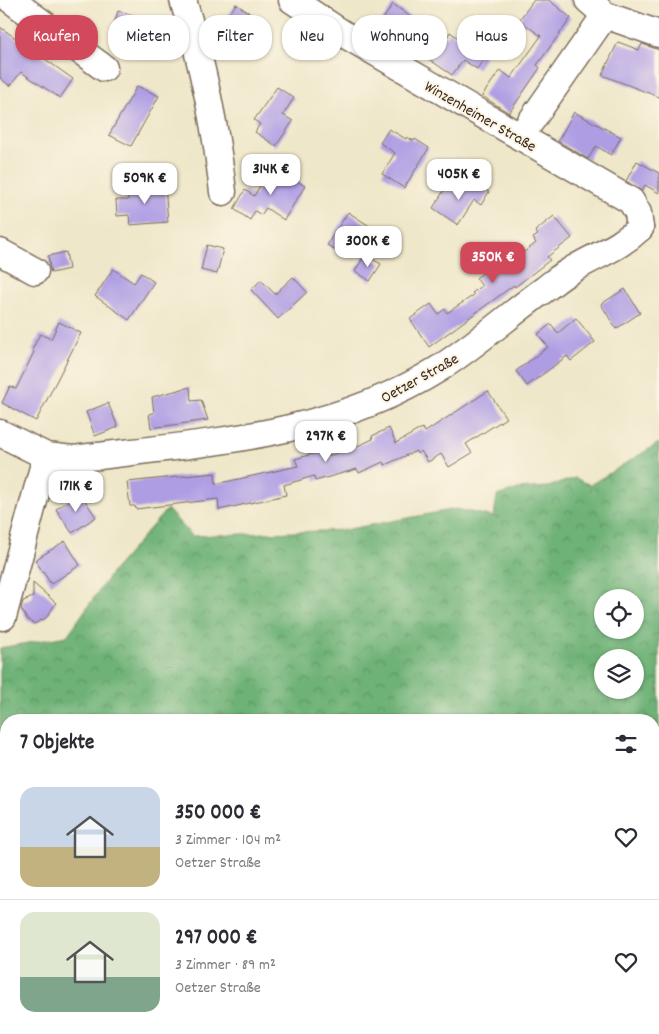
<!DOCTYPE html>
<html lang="de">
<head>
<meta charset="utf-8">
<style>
  body { margin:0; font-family:Dekko,sans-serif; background:#f7f7f7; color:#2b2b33; height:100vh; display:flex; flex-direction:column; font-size:19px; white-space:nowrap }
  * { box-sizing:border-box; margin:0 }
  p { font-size:16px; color:#7c7c81 }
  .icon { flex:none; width:28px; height:28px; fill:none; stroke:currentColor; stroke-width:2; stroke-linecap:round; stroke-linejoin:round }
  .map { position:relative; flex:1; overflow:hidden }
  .details { position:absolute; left:0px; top:714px; width:660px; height:321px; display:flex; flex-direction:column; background:#fff; border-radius:20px 20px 0 0; box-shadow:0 1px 4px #0004 }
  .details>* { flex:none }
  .hud { position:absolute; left:15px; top:15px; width:630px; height:45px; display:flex; gap:10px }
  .buttons { position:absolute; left:594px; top:589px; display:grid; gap:10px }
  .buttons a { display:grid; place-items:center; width:50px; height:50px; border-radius:50%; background:#fff; box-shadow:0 1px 4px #0004; font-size:25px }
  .price { position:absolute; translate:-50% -42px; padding:0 11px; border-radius:10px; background:#fff; color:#222; font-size:16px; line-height:32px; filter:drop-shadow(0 1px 2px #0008) }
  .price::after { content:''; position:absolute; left:50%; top:30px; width:15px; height:11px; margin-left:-8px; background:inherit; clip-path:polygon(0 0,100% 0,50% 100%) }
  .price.on { background:#d1495b; color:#fff }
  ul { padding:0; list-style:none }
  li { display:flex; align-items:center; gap:15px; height:125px; padding:0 20px }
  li+li { border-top:1px solid #e1e1e2 }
  li span { display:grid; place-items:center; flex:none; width:140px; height:100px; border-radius:15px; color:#555 }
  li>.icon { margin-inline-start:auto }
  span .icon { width:60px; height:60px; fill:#fffc; stroke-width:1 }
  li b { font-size:21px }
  h2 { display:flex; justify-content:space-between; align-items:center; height:60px; padding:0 20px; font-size:21px }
  .tag { padding:0 18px; border-radius:20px; background:#fff; box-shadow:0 1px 4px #0004; font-size:18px; line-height:45px }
  .tag.on { background:#d1495b; color:#fff }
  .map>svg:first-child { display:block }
  .forest { fill:url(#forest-crowns); stroke:#546e4a; fill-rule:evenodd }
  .building { fill:#af9de4 }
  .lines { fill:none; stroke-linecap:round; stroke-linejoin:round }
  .minor-casing { stroke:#7a6c5a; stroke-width:29 }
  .minor { stroke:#fff; stroke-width:26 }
  .labels { text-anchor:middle; stroke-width:4; stroke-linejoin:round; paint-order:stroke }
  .street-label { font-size:16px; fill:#3b2a1e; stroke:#fcf5e5 }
</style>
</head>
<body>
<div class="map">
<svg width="659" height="1034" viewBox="0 0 659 1034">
  <defs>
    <pattern id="forest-crowns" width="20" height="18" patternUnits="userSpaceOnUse" patternTransform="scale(1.25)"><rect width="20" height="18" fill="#6eb277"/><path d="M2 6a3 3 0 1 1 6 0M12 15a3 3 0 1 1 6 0" fill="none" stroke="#5c9161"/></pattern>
  </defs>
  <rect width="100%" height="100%" fill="#fcf5e5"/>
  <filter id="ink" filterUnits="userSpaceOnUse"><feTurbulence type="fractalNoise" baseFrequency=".02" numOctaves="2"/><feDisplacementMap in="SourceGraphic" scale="10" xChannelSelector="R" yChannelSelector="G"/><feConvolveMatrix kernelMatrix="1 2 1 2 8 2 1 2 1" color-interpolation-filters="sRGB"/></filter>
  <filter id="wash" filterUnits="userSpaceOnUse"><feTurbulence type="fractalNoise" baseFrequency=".0096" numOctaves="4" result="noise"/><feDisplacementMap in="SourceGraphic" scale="20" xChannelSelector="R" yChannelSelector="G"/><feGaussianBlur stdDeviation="1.12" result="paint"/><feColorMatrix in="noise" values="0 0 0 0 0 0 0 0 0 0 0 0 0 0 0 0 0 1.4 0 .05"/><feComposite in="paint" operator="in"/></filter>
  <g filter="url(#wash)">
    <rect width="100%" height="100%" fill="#efe7c9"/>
    <path class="forest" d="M659 443V1034H0V648L67 636 112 572 167 509 192 536 344 530 456 509 499 518 494 516 497 496 518 489 548 487 575 478 590 485ZM602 598H635V630H602ZM602 658H635V690H602ZM6 720H654V1029H6Z"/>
    <g id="blocks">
      <g class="building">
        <path d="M534 0H549L571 18 537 65 540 68 509 113 482 96 500 70 511 78 541 36 519 20Z"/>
        <path d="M236 4 257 18 241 41 220 27Z"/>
        <path d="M393 4 423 26 426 22 447 37 450 32 485 57 477 69 463 60 452 75 379 25Z"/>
        <path d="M118 11 158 22V45L143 41 142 47 110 38Z"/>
        <path d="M0 27 73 79 60 98 21 72 10 86 0 78Z"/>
        <path d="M618 42 639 50 642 44 659 50V97L602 75Z"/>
        <path d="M137 86 159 96 131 146 109 135Z"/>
        <path d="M277 87 294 98 283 115 293 121 276 146 255 132 260 124 254 120Z"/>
        <path d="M574 112 621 137 611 155 596 146 588 159 558 141Z"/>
        <path d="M389 129 406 139 407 137 414 141 415 139 429 148 404 188 382 174 395 153 380 143Z"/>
        <path d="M637 161 659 173V193L645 185 642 191 626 181Z"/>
        <path d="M272 166 305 186 284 220 266 208 261 215 255 211 250 220 234 209 245 190 254 196Z"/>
        <path d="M450 181 467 191 473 182 489 192 481 205 474 200 458 225 433 208Z"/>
        <path d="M165 185 168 222 130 225 129 215 117 216 116 200H128L127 188Z"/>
        <path d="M348 212 374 229 358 255 352 250 346 256 327 245Z"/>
        <path d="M554 216 572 238 547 257 550 260 515 287 514 285 429 347 410 319 431 304 438 314 445 309 447 313 474 295 472 293 482 286 476 278 496 263 501 269 536 243 533 238 538 235 535 231Z"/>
        <path d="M207 245 223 249 217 274 201 270Z"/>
        <path d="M66 252 69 269 51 273 48 256Z"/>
        <path d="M365 255 381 264 370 281 355 271Z"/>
        <path d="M113 269 134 283 141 273 154 282 129 320 95 296Z"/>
        <path d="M293 277 307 292 278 319 251 290 261 280 275 294Z"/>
        <path d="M625 289 640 313 616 329 601 304Z"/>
        <path d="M576 318 595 342 571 361 567 356 527 386 516 371 548 347 538 334 551 324 558 333Z"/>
        <path d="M59 322 81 333 36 421 2 403 10 386 16 389 34 352 32 350 40 334 51 339Z"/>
        <path d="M190 387 191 401 201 400 208 420 151 428 149 414 154 413 152 397Z"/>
        <path d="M488 391 506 418 466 444 472 453 449 467 441 454 428 462 421 451 417 454 416 451 385 465 383 462 359 473 357 469 315 481 314 476 284 485 286 495 219 510 218 499 136 509 135 506H130L127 482 215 473 216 484 298 466 295 459 326 450 328 456 351 449 373 439 372 436 389 428 396 443 422 428 425 432Z"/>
        <path d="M108 403 118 427 95 436 86 412Z"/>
        <path d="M80 493 96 517 72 533 56 509Z"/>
        <path d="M65 541 80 565 51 584 35 560Z"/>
        <path d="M33 583 56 603 46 618 34 624 27 619 21 609 23 601 33 597Z"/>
      </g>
    </g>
  </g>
  <g filter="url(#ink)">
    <use href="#blocks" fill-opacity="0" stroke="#7a6c5a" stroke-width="1"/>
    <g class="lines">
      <g class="minor-casing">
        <g id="minor">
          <path d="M11 0 104 68"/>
          <path d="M183 0C202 62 216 127 223 192"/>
          <path d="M292 0 342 33 631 201 638 213 640 228"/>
          <path d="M588 0 605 15 659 34"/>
          <path d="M520 137 605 15"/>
          <path d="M0 252 35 271"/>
          <path d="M0 433 46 456 73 459C199 443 329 438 440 368 477 344 509 315 545 289 553 283 561 276 570 271 595 255 617 250 640 228"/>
          <path d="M3 617 46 456"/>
        </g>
      </g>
      <use href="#minor" class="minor"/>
    </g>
  </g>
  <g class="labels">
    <g class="street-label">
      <text transform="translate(481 115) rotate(30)" y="6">Winzenheimer Straße</text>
      <text transform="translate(419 377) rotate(-29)" y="6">Oetzer Straße</text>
    </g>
  </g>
</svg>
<div class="buttons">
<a><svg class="icon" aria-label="locate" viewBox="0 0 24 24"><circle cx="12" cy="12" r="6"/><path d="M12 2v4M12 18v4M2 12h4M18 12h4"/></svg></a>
<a><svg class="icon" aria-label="layers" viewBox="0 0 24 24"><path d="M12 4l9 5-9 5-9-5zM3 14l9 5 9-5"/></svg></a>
</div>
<b class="price" style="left:271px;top:196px">314K €</b>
<b class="price" style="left:459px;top:201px">405K €</b>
<b class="price" style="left:145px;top:205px">509K €</b>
<b class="price" style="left:368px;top:268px">300K €</b>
<b class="price on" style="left:493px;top:284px">350K €</b>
<b class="price" style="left:326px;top:463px">297K €</b>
<b class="price" style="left:76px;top:513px">171K €</b>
<div class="hud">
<a class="tag on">Kaufen</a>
<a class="tag">Mieten</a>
<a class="tag">Filter</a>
<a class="tag">Neu</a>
<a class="tag">Wohnung</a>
<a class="tag">Haus</a>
</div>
<section class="details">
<h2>7 Objekte<svg class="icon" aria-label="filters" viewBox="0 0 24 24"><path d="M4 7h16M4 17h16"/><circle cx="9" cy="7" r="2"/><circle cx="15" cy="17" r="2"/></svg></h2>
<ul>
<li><span style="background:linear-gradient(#c9d6e8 60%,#c2b280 0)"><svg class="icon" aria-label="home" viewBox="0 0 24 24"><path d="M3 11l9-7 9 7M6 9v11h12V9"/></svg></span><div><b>350 000 €</b><p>3 Zimmer · 104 m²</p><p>Oetzer Straße</p></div><svg class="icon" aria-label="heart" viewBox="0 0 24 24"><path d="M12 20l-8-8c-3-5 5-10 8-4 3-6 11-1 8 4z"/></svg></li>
<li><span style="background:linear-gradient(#dfe7d0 65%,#7fa58c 0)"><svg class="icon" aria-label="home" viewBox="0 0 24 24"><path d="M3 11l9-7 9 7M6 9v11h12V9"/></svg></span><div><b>297 000 €</b><p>3 Zimmer · 89 m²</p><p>Oetzer Straße</p></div><svg class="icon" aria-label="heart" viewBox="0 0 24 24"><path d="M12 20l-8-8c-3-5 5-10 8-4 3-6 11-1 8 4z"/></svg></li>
</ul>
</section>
</div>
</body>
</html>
